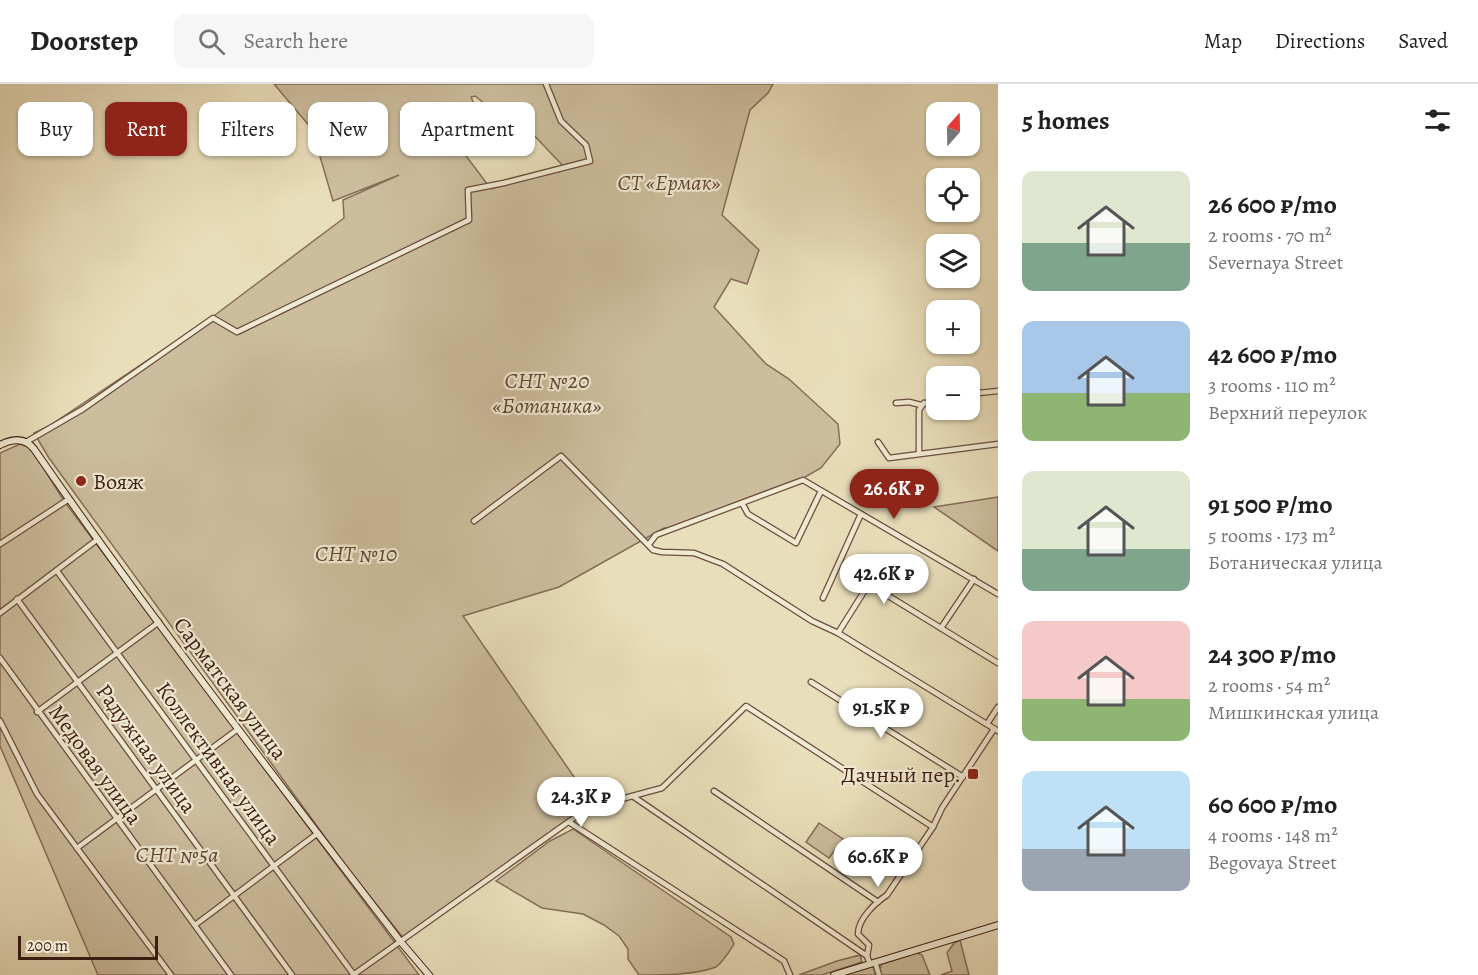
<!DOCTYPE html>
<html lang="en">
<head>
<meta charset="utf-8">
<style>
  body { margin:0; font-family:Alegreya,serif; background:#f6f6f6; color:#222; height:100vh; display:flex; flex-direction:column; font-size:22px; white-space:nowrap }
  * { box-sizing:border-box; margin:0 }
  p { font-size:20px; color:#767676 }
  .icon { flex:none; width:33px; height:33px; fill:none; stroke:currentColor; stroke-width:2; stroke-linecap:round; stroke-linejoin:round }
  .map { position:relative; flex:1; overflow:hidden }
  .panel { display:flex; flex-direction:column; background:#fff; width:480px }
  .panel>* { flex:none }
  .top-card { position:absolute; left:18px; top:18px; width:570px; height:54px; display:flex; gap:12px }
  .needle { width:39px; rotate:20deg }
  .tools { position:absolute; left:926px; top:18px; display:grid; gap:12px }
  .tools a { display:grid; place-items:center; width:54px; height:54px; border-radius:12px; background:#fff; box-shadow:0 2px 4px #0004; font-size:30px }
  .scale { position:absolute; left:18px; bottom:15px; width:140px; box-sizing:border-box; padding-left:6px; border:3px solid #3d1e12; border-top:0; font-size:16px; line-height:21px; white-space:nowrap; color:#3d1e12; -webkit-text-stroke:4px #f1ead3; paint-order:stroke }
  .price { position:absolute; translate:-50% -51px; padding:0 14px; border-radius:21px; background:#fff; color:#222; font-size:20px; line-height:39px; filter:drop-shadow(0 2px 3px #0008) }
  .price::after { content:''; position:absolute; left:50%; top:36px; width:18px; height:14px; margin-left:-9px; background:inherit; clip-path:polygon(0 0,100% 0,50% 100%) }
  .price.active { background:#8f2418; color:#fff }
  ul { padding:0; list-style:none }
  li { display:flex; align-items:center; gap:18px; height:150px; padding:0 24px }
  li span { display:grid; place-items:center; flex:none; width:168px; height:120px; border-radius:12px; color:#555 }
  li>.icon { margin-inline-start:auto }
  span .icon { width:72px; height:72px; fill:#fffc; stroke-width:1 }
  li b { font-size:26px }
  h2 { display:flex; justify-content:space-between; align-items:center; height:72px; padding:0 24px; font-size:26px }
  .tag { padding:0 21px; border-radius:12px; background:#fff; box-shadow:0 2px 4px #0004; font-size:21px; line-height:54px }
  .tag.active { background:#8f2418; color:#fff }
  header { display:flex; align-items:center; gap:36px; box-sizing:border-box; height:84px; padding:0 30px; background:#fff; border-bottom:2px solid #e0e0e0 }
  header strong { font-size:28px }
  nav { display:flex; gap:33px; margin-inline-start:auto; font-size:21px }
  .search { width:420px; height:54px; background:#f6f6f6; display:flex; align-items:center; gap:15px; box-sizing:border-box; padding:0 21px; border-radius:12px; color:#767676; font-size:22px }
  main { display:flex; flex:1; min-height:0 }
  .map>svg:first-child { display:block }
  .green { fill:#ccbd9e; stroke:#846e58; stroke-width:1.5; fill-rule:evenodd }
  .lines { fill:none; stroke-linecap:round; stroke-linejoin:round }
  .street-casing { stroke:#684e3c; stroke-width:7 }
  .secondary-casing { stroke:#3d1e12; stroke-width:8 }
  .street { stroke:#f1ead3; stroke-width:4.5 }
  .secondary { stroke:#f1ead3; stroke-width:6 }
  .poi-dot { fill:#8f2418; stroke:#f1ead3; stroke-width:2 }
  .labels { text-anchor:middle; stroke-width:4.5; stroke-linejoin:round; paint-order:stroke }
  .park-label { font-size:22px; font-style:italic; fill:#614635; stroke:#f1ead3 }
  .poi-label { font-size:22px; fill:#3d1e12; stroke:#f1ead3; text-anchor:start }
  .street-label { font-size:22px; fill:#3d1e12; stroke:#f1ead3 }
</style>
</head>
<body>
<header>
<strong>Doorstep</strong>
<div class="search"><svg class="icon" aria-label="search" viewBox="0 0 24 24"><circle cx="10" cy="10" r="6"/><path d="M15 15l6 6"/></svg>Search here</div>
<nav><a>Map</a><a>Directions</a><a>Saved</a></nav>
</header>
<main>
<div class="map">
<svg width="998" height="891" viewBox="0 0 998 891">
  <rect width="100%" height="100%" fill="#e9debb"/>
  <filter id="stains"><feTurbulence type="fractalNoise" baseFrequency=".00333" numOctaves="4"/><feColorMatrix values="0 0 0 0 .2 0 0 0 0 .09 0 0 0 0 .02 0 0 0 .5 -.17"/></filter>
  <radialGradient id="worn" r=".72"><stop offset=".6" stop-color="#630" stop-opacity="0"/><stop offset="1" stop-color="#630" stop-opacity=".3"/></radialGradient>
  <g class="green">
    <path d="M274 0H773L768 9 750 26 722 131 759 166 747 200 731 195 714 223 766 280 789 295 838 340 840 360 821 384 798 397 683 443 664 444 559 503 463 532 581 703 591 723 404 855 349 786 49 374 34 349 49 342 215 231 344 134 343 116 399 91 333 117 312 45ZM475 12 517 45 523 48 528 45 565 84 491 105 460 64 488 50C483 42 481 36 478 27 477 22 473 19 471 13Z"/>
    <path d="M20 360 31 364 64 417 419 891H98L0 662V369Z"/>
    <path d="M998 413V467L934 423Z"/>
    <path d="M819 739 843 755 829 774 806 758Z"/>
    <path d="M573 745 731 853 734 860C729 868 723 878 716 883 695 891 663 891 639 891L628 875V865L619 852 604 841 583 830 542 824 496 797 550 757Z"/>
    <path d="M960 856 969 891H941L952 887 947 869 954 859Z"/>
    <path d="M917 869 922 871 930 891H881L879 887 882 880Z"/>
    <path d="M860 871 862 878 822 891H799L837 877Z"/>
    <path d="M870 882 873 883 876 891H840Z"/>
  </g>
  <g class="lines">
    <g class="street-casing">
      <g id="street">
        <path d="M969 310 998 307"/>
        <path d="M896 319 909 318 921 321 936 315"/>
        <path d="M26 358 83 325 213 234 237 248 469 136 468 106 504 99 590 77 586 61 561 37 546 0"/>
        <path d="M878 358 889 374 998 360"/>
        <path d="M919 369V326L924 319"/>
        <path d="M742 419 748 430 796 459 821 407"/>
        <path d="M474 437 561 372 653 466 662 468 694 469 723 480 812 537 838 549 998 647"/>
        <path d="M0 460 69 415"/>
        <path d="M649 460 656 451 803 396 998 510"/>
        <path d="M57 487 354 891"/>
        <path d="M823 514 861 430"/>
        <path d="M17 515 292 891"/>
        <path d="M0 529 98 455"/>
        <path d="M941 544 974 495"/>
        <path d="M838 549 865 506 877 505 998 579"/>
        <path d="M0 574 231 891"/>
        <path d="M811 598 963 693"/>
        <path d="M37 628 159 538"/>
        <path d="M0 637 37 710 171 891"/>
        <path d="M987 640 998 623"/>
        <path d="M714 707 878 818"/>
        <path d="M634 713 867 872"/>
        <path d="M569 738 784 877 790 891"/>
        <path d="M77 764 238 645"/>
        <path d="M195 841 318 749"/>
        <path d="M875 878 879 891"/>
        <path d="M870 880 867 872 869 861 858 850C858 835 875 819 887 811L933 743 942 724 994 645"/>
        <path d="M353 891 588 724 662 704 746 622 933 743"/>
      </g>
    </g>
    <g class="secondary-casing">
      <g id="secondary">
        <path d="M0 361C12 355 25 353 34 365 150 533 276 695 400 857L429 891"/>
        <path d="M834 891 998 841"/>
      </g>
    </g>
    <use href="#street" class="street"/>
    <use href="#secondary" class="secondary"/>
  </g>
  <g class="poi-dot">
    <circle cx="81" cy="397" r="6"/>
    <rect x="967" y="684" width="12" height="12" rx="3"/>
  </g>
  <g class="labels">
    <g class="park-label">
      <text x="669" y="106">СТ «Ермак»</text>
      <text x="547" y="304">СНТ №20<tspan x="547" dy="25">«Ботаника»</tspan></text>
      <text x="356" y="477">СНТ №10</text>
      <text x="177" y="778">СНТ №5а</text>
    </g>
    <g class="poi-label">
      <text x="93" y="405">Вояж</text>
      <text x="961" y="698" text-anchor="end">Дачный пер.</text>
    </g>
    <g class="street-label">
      <text transform="translate(231 604) rotate(53)" y="8">Сарматская улица</text>
      <text transform="translate(147 664) rotate(54)" y="8">Радужная улица</text>
      <text transform="translate(219 679) rotate(54)" y="8">Коллективная улица</text>
      <text transform="translate(96 680) rotate(54)" y="8">Медовая улица</text>
    </g>
  </g>
  <rect width="100%" height="100%" filter="url(#stains)"/>
  <rect width="100%" height="100%" fill="url(#worn)"/>
</svg>
<div class="tools">
<a><svg class="needle" viewBox="-14 -14 28 28"><path d="M0-13l5 13h-10z" fill="#e53935"/><path d="M0 13l5-13h-10z" fill="#767676"/></svg></a>
<a><svg class="icon" aria-label="locate" viewBox="0 0 24 24"><circle cx="12" cy="12" r="6"/><path d="M12 2v4M12 18v4M2 12h4M18 12h4"/></svg></a>
<a><svg class="icon" aria-label="layers" viewBox="0 0 24 24"><path d="M12 4l9 5-9 5-9-5zM3 14l9 5 9-5"/></svg></a>
<a>+</a>
<a>−</a>
</div>
<div class="scale">200 m</div>
<b class="price active" style="left:894px;top:436px">26.6K ₽</b>
<b class="price" style="left:884px;top:521px">42.6K ₽</b>
<b class="price" style="left:881px;top:655px">91.5K ₽</b>
<b class="price" style="left:581px;top:744px">24.3K ₽</b>
<b class="price" style="left:878px;top:804px">60.6K ₽</b>
<div class="top-card">
<a class="tag">Buy</a>
<a class="tag active">Rent</a>
<a class="tag">Filters</a>
<a class="tag">New</a>
<a class="tag">Apartment</a>
</div>
</div>
<section class="panel">
<h2>5 homes<svg class="icon" aria-label="filters" viewBox="0 0 24 24"><path d="M4 7h16M4 17h16"/><circle cx="9" cy="7" r="2"/><circle cx="15" cy="17" r="2"/></svg></h2>
<ul>
<li><span style="background:linear-gradient(#dfe7d0 60%,#7fa58c 0)"><svg class="icon" aria-label="home" viewBox="0 0 24 24"><path d="M3 11l9-7 9 7M6 9v11h12V9"/></svg></span><div><b>26 600 ₽/mo</b><p>2 rooms · 70 m²</p><p>Severnaya Street</p></div></li>
<li><span style="background:linear-gradient(#a9c7e8 60%,#8fb573 0)"><svg class="icon" aria-label="home" viewBox="0 0 24 24"><path d="M3 11l9-7 9 7M6 9v11h12V9"/></svg></span><div><b>42 600 ₽/mo</b><p>3 rooms · 110 m²</p><p>Верхний переулок</p></div></li>
<li><span style="background:linear-gradient(#dfe7d0 65%,#7fa58c 0)"><svg class="icon" aria-label="home" viewBox="0 0 24 24"><path d="M3 11l9-7 9 7M6 9v11h12V9"/></svg></span><div><b>91 500 ₽/mo</b><p>5 rooms · 173 m²</p><p>Ботаническая улица</p></div></li>
<li><span style="background:linear-gradient(#f6c9c9 65%,#8fb573 0)"><svg class="icon" aria-label="home" viewBox="0 0 24 24"><path d="M3 11l9-7 9 7M6 9v11h12V9"/></svg></span><div><b>24 300 ₽/mo</b><p>2 rooms · 54 m²</p><p>Мишкинская улица</p></div></li>
<li><span style="background:linear-gradient(#bfe0f5 65%,#9aa5b1 0)"><svg class="icon" aria-label="home" viewBox="0 0 24 24"><path d="M3 11l9-7 9 7M6 9v11h12V9"/></svg></span><div><b>60 600 ₽/mo</b><p>4 rooms · 148 m²</p><p>Begovaya Street</p></div></li>
</ul>
</section>
</main>
</body>
</html>
